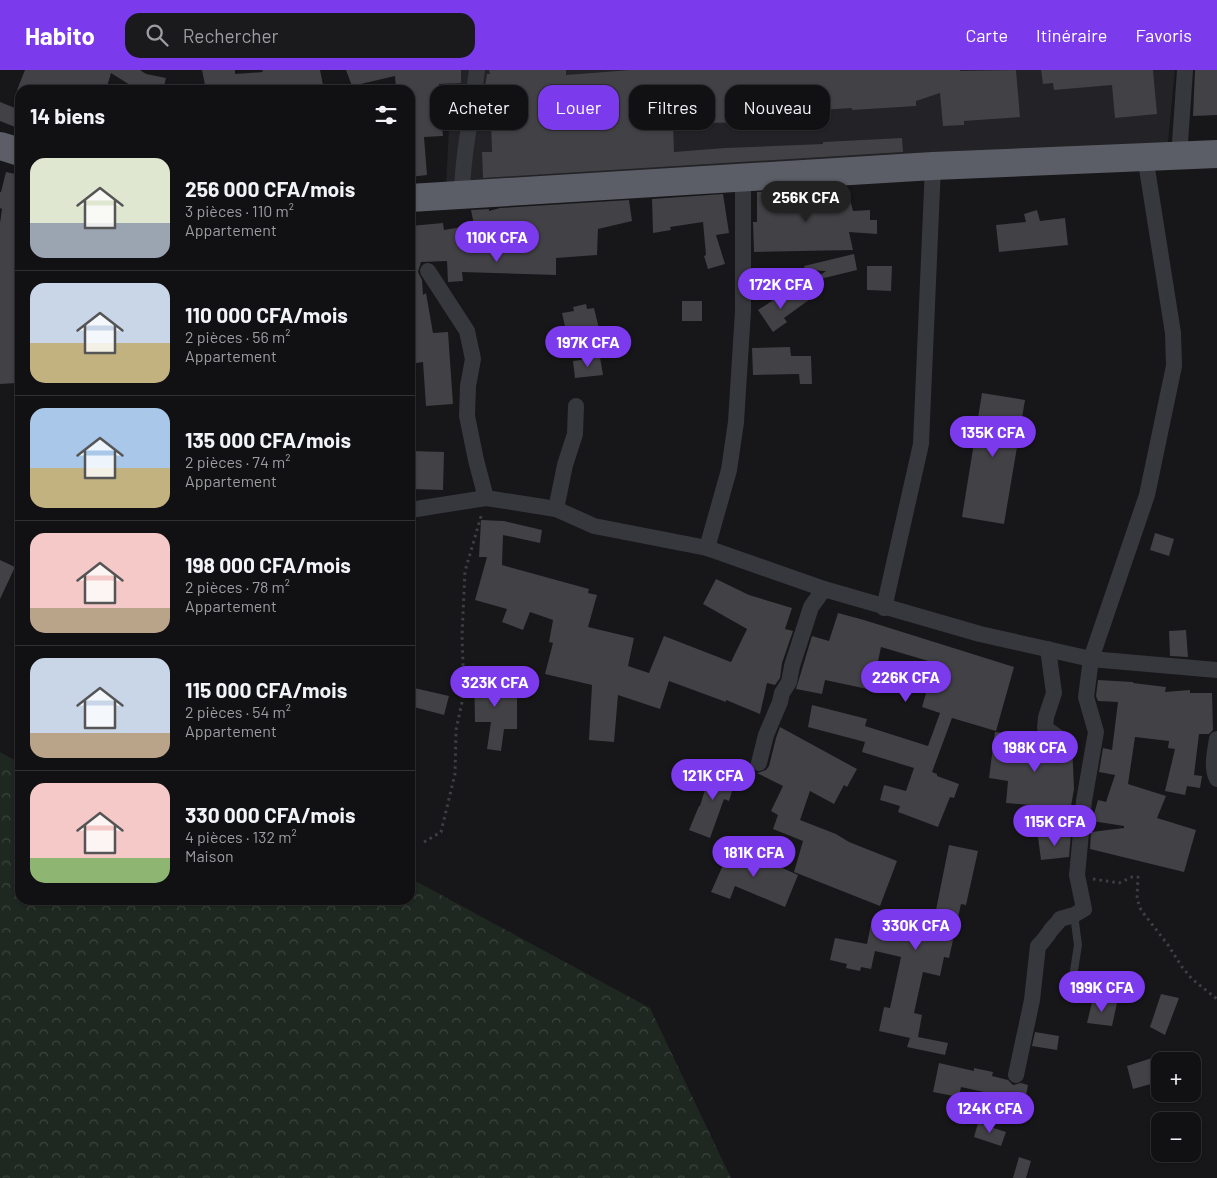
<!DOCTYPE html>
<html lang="fr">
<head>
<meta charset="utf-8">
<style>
  body { margin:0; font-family:Barlow,sans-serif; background:#1a191c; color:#f1f3f6; height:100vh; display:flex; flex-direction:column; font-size:19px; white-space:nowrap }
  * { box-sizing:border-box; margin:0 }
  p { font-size:16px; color:#9c9da0 }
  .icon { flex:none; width:28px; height:28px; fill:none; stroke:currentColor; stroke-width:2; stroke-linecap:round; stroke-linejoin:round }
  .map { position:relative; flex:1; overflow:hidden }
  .drawer { position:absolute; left:15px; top:15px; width:400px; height:820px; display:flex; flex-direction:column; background:#111013; border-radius:15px; box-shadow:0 1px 4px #0004,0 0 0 1px #303033 }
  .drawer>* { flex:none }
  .guide { position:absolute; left:430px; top:15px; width:475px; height:45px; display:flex; gap:10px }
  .tools { position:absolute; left:1151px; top:982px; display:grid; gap:10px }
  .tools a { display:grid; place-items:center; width:50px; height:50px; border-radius:10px; background:#111013; box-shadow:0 1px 4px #0004,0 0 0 1px #303033; font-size:25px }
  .price { position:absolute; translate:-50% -42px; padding:0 11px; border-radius:18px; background:#7c3aed; color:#fff; font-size:16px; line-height:32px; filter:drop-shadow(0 1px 2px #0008) }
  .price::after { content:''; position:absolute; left:50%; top:30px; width:15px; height:11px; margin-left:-8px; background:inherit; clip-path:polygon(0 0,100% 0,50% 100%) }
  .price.selected { background:#222; color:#fff }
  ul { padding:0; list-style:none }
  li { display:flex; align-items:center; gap:15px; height:125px; padding:0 15px }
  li+li { border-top:1px solid #303033 }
  li span { display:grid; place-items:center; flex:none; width:140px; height:100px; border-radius:15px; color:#555 }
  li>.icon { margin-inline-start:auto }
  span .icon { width:60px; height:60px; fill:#fffc; stroke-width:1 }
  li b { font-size:21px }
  h2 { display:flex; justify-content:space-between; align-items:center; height:60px; padding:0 15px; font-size:21px }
  .tag { padding:0 18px; border-radius:15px; background:#111013; box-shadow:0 1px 4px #0004,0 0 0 1px #303033; font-size:18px; line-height:45px }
  .tag.selected { background:#7c3aed; color:#fff }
  header { display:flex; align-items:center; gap:30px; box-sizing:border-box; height:70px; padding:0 25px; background:#7c3aed; color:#fff }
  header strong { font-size:24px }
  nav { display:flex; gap:28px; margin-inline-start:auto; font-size:18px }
  .search { width:350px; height:45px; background:#1a191c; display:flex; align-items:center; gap:12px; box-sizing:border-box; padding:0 18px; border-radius:15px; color:#9c9da0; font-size:19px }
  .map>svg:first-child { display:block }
  .built { fill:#232226 }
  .forest { fill:url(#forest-crowns) }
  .building { fill:#414146 }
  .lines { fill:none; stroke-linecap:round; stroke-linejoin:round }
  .path { stroke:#3d3f45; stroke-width:3; stroke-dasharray:2.5 4; stroke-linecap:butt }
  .service { stroke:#37383e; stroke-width:8 }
  .minor { stroke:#37383e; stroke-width:16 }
  .trunk { stroke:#5b5e66; stroke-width:28 }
</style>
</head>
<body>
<header>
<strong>Habito</strong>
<div class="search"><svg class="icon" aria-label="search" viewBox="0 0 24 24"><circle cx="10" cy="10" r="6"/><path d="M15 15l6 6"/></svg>Rechercher</div>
<nav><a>Carte</a><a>Itinéraire</a><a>Favoris</a></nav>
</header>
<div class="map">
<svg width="1217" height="1108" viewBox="0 0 1217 1108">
  <defs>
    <pattern id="forest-crowns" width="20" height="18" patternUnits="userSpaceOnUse" patternTransform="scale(1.25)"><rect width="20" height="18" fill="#1e2720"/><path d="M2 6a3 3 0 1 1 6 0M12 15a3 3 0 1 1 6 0" fill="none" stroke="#3c443e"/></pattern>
  </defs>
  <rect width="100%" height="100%" fill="#171619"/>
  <path class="built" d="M452 0H1175L1166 92 445 136Z"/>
  <path class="forest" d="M0 682 20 693V830H410V808L650 938 731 1108H0Z"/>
  <g class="building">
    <path d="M25 0H140L146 4 166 8 163 20H138L111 3 106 20H17Z"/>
    <path d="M202 0H235V4L263 2 262 0H320L324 20H206Z"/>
    <path d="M346 0H461V13L439 14 443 66 424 67 427 105 410 107V20H396L395 6 352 16Z"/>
    <path d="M489 0H566V5L630 0H960V1L1016 0 1020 47 964 51V55L943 56 940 23 916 31V36L852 40V38L820 40 819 38 748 45V52L673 54 674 82 725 78 823 74V72L902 68 903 82 483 108 482 82H492L490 24H484L487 4H490Z"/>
    <path d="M1041 0H1153L1157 44 1115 48 1112 15 1054 20 1053 13 1043 14Z"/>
    <path d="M1195 0H1217V45L1193 46Z"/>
    <path d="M0 32 20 40V59L0 51Z"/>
    <path d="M6 102 20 105V146L16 167 20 168V176L14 215 20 216V309H17V313L0 314V153L2 139 0 138V122H1Z"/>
    <path d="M817 119 820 129 823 127 826 136 850 129 853 141 870 140V150H877V164L849 162 853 180 754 182 753 152H757V122Z"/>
    <path d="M723 124 729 163 716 165 725 194 708 199 704 186 706 185 703 152 670 157 671 160 653 163 652 129Z"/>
    <path d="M629 130 632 151 598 159 597 185 556 188V205L462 202 463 211 448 212 447 191 421 192 418 202 422 210 423 225 426 223 433 263 448 262 453 334 426 336 423 292 410 294V156L443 153 444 160 474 155 471 140 489 139V141L500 138Z"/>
    <path d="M1037 140 1040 151 1065 148 1068 175 999 182 996 155 1026 152 1024 144Z"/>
    <path d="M854 184 857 200 812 211 826 201 805 200 804 196Z"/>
    <path d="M867 196H892L891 221 867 220Z"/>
    <path d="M781 225 785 231 791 227H813L784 248 787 252 773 262 758 240Z"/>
    <rect x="682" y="231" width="20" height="20"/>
    <path d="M586 234 587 239 594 238 600 263 568 270 562 243 574 241 573 237Z"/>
    <path d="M790 277 791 286H811L812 314H800L799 304 753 305 752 278Z"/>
    <path d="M600 287 603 305 575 308 573 291Z"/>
    <path d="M982 323 1025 330 1004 454 962 447Z"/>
    <path d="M412 381 444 382 443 420 412 419Z"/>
    <path d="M481 450 504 451 542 460 540 473 503 465 502 495 589 519 588 523 597 525 588 557 634 568 628 596 649 603 664 566 731 592 747 559 703 534 716 509 749 525 792 538 785 559 793 561 782 593 780 608 775 615 767 613 760 644 726 630V632L669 611 660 639 618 625 614 672 589 670 592 615 545 604 553 573 549 572 553 550 530 542 523 560 502 552 507 539 475 530 487 487H479Z"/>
    <path d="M1155 463 1174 469 1169 486 1150 480Z"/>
    <path d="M0 490 15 497 0 529Z"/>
    <path d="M838 543 864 550 1014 597 996 661 952 648 932 702 937 704V706L959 714 954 728 950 727 938 757 898 742 900 736 880 730 884 715 906 721 914 698 862 682 865 672 808 657 812 635 867 649 865 656 928 676 940 643 922 637 935 593 881 577 872 620 825 610 822 624 796 619 812 566 829 571Z"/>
    <path d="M1186 560 1188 587 1170 586 1169 561Z"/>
    <path d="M492 601V618H517V659H504L501 681 487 679 491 652H475L474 602Z"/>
    <path d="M1098 610 1133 612V613L1166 617 1165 622 1190 620V623H1212L1213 660 1209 664H1199L1194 705 1202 706 1200 718 1187 716 1185 725 1165 721 1175 679 1168 678 1169 671 1135 667 1128 714 1166 726 1157 748 1196 760 1184 802 1090 779 1091 762 1124 758V756L1092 751 1098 730 1106 732 1115 705 1099 702 1103 678 1112 680 1118 632 1098 631 1096 626Z"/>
    <path d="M410 617 449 626 444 645 410 636Z"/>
    <path d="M780 657 857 699 847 717 844 715 834 734 810 721 800 750 836 764 849 772 897 791 880 836 794 802 803 771 773 759 778 745 771 741 783 716 757 703 766 700 769 696 776 668Z"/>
    <path d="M995 662 1023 665V668L1044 670 1043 673H1049L1057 677 1062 676 1066 673H1072L1074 719 1071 736 1072 748 1040 743 1041 736 1006 733 1008 711 989 708Z"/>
    <path d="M712 697 737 705 729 731 724 729 710 768 689 760 699 736H700Z"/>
    <path d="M1071 764 1069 787 1041 790 1038 767Z"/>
    <path d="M732 775 798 805 785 837 735 816 730 829 711 822Z"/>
    <path d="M949 775 978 781 966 835 961 834 949 888 944 887 940 906 923 902 914 943 922 945 918 967 948 973 945 985 907 977 910 968 879 961 884 937 890 938 901 887 875 881 871 899 861 897 860 901 846 898 847 894 830 890 835 868 867 874 871 854 906 864 907 859 931 865Z"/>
    <path d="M1161 924 1179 928 1165 965 1150 957Z"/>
    <path d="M1093 928 1117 933 1112 956 1087 953Z"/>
    <path d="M1035 962 1059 966 1057 980 1032 976Z"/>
    <path d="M1152 988 1158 1012 1133 1019 1127 996Z"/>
    <path d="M939 993 974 1001V998L993 1002 992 1006 1008 1010 1013 1015 1021 1013 1028 1015 1025 1031 961 1017 959 1027 933 1022Z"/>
    <path d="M978 1053 1006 1062 1001 1076 974 1067Z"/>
    <path d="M1019 1087 1031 1091 1026 1108H1013Z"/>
  </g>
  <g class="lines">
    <g class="path">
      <path d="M424 772 441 762 455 704 456 660 464 623 462 566 465 501 482 443"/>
      <path d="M1093 809 1119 813 1132 807H1138L1137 829 1141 840 1168 875 1182 897 1192 909 1217 929"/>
    </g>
    <path class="service" d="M1074 845 1078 875 1073 907 1076 924"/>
    <g class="minor">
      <path d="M1179 87 1185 0"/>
      <path d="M462 124C462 96 467 70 471 43 474 29 475 14 477 0"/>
      <path d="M428 201 467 261 473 289 468 316 467 346 476 390 486 428"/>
      <path d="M556 439 565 395 575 364 576 336"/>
      <path d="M410 440 486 428 556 439 594 456 707 478 824 519 980 564 1091 589 1217 600"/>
      <path d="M707 478 729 400 736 352 743 241V108"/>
      <path d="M884 538 921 374 933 96"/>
      <path d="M1048 579 1054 623 1046 647 1045 658 1058 667"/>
      <path d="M1217 669C1215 682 1211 697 1217 709"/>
      <path d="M759 693 766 665 780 632 782 623 789 612 792 596 811 537 824 519"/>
      <path d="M1016 1005 1032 930 1038 876C1043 872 1045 868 1049 863 1052 857 1057 855 1060 849L1074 845 1084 839 1077 805 1084 731 1096 662 1086 627 1091 589 1147 425 1174 296 1173 263 1145 86"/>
    </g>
    <g class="trunk">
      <path d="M0 76 20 82"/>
      <path d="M410 128 933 96 1217 84"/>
    </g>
  </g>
</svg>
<div class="tools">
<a>+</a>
<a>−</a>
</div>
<b class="price selected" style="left:806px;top:153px">256K CFA</b>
<b class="price" style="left:497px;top:193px">110K CFA</b>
<b class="price" style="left:781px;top:240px">172K CFA</b>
<b class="price" style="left:588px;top:298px">197K CFA</b>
<b class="price" style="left:993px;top:388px">135K CFA</b>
<b class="price" style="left:906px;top:633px">226K CFA</b>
<b class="price" style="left:495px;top:638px">323K CFA</b>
<b class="price" style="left:1035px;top:703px">198K CFA</b>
<b class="price" style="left:713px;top:731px">121K CFA</b>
<b class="price" style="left:1055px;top:777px">115K CFA</b>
<b class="price" style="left:754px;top:808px">181K CFA</b>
<b class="price" style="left:916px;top:881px">330K CFA</b>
<b class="price" style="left:1102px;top:943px">199K CFA</b>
<b class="price" style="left:990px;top:1064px">124K CFA</b>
<div class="guide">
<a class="tag">Acheter</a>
<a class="tag selected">Louer</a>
<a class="tag">Filtres</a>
<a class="tag">Nouveau</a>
</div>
<section class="drawer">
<h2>14 biens<svg class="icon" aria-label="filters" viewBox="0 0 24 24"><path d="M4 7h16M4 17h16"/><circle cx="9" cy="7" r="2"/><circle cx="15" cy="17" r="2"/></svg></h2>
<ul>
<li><span style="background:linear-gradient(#dfe7d0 65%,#9aa5b1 0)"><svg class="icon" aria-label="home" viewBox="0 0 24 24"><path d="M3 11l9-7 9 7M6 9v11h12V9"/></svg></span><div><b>256 000 CFA/mois</b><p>3 pièces · 110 m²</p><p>Appartement</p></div></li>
<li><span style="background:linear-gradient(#c9d6e8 60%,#c2b280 0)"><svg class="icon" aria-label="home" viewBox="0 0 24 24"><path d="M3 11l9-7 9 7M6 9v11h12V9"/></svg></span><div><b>110 000 CFA/mois</b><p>2 pièces · 56 m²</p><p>Appartement</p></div></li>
<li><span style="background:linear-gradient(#a9c7e8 60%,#c2b280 0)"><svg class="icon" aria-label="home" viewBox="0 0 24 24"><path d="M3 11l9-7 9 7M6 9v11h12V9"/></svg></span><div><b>135 000 CFA/mois</b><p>2 pièces · 74 m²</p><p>Appartement</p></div></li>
<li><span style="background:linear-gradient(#f6c9c9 75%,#b9a48a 0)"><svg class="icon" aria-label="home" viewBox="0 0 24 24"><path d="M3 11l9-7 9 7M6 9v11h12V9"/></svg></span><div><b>198 000 CFA/mois</b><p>2 pièces · 78 m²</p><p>Appartement</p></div></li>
<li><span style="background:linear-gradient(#c9d6e8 75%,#b9a48a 0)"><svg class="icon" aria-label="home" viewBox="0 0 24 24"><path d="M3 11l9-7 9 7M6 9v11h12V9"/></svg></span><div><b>115 000 CFA/mois</b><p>2 pièces · 54 m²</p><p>Appartement</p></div></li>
<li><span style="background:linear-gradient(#f6c9c9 75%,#8fb573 0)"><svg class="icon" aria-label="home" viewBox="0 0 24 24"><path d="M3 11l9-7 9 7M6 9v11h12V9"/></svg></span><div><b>330 000 CFA/mois</b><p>4 pièces · 132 m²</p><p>Maison</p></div></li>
</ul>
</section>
</div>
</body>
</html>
